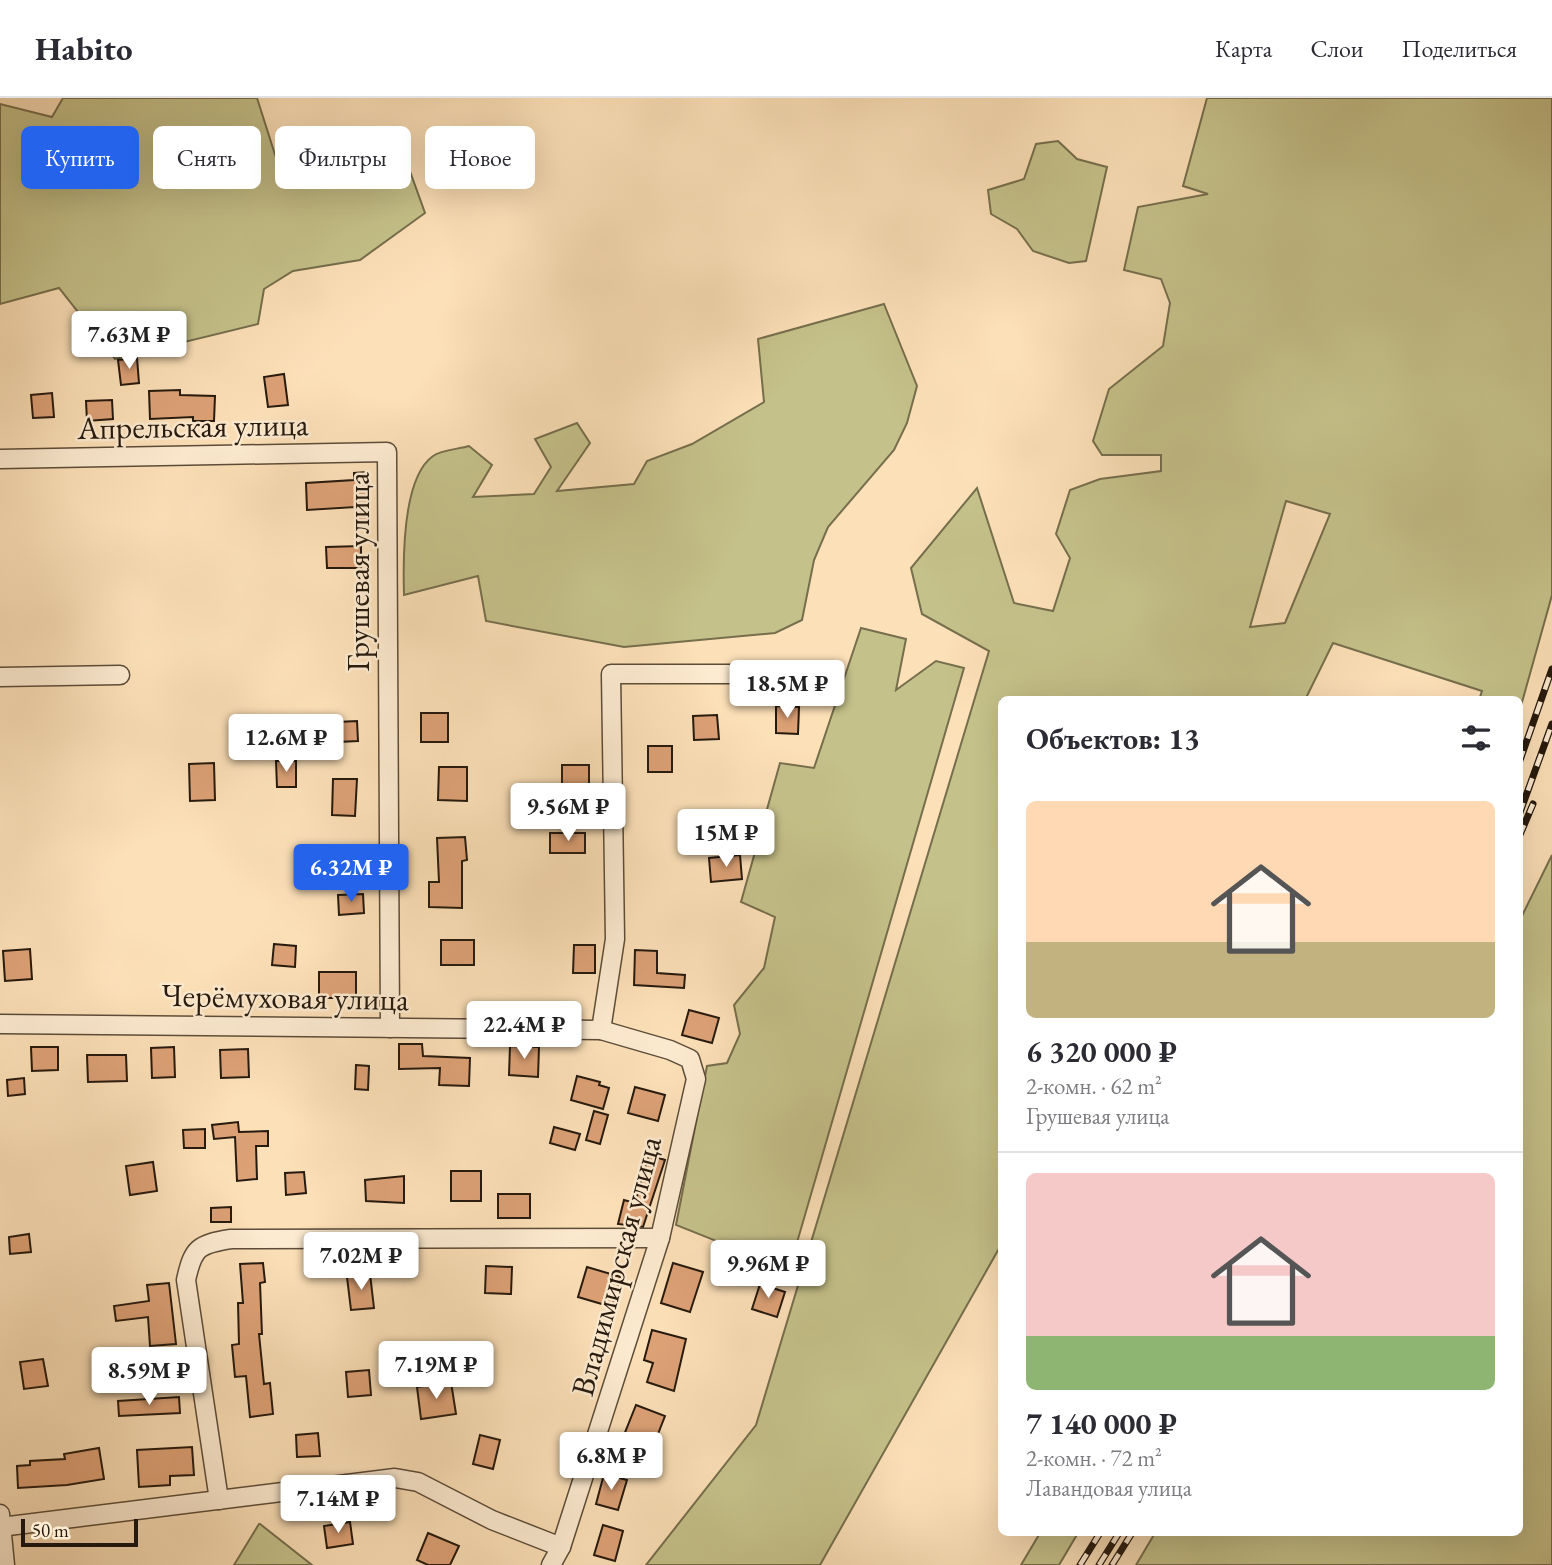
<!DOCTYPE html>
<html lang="ru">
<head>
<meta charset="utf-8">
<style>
  body { margin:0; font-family:"EB Garamond",serif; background:#f7f7f7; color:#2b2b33; height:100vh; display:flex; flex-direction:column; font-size:26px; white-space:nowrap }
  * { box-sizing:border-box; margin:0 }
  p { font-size:23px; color:#7c7c81 }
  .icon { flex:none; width:38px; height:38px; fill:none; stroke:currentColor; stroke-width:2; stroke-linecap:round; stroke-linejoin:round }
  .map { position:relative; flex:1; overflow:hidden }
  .side { position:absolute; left:998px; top:598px; width:525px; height:840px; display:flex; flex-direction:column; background:#fff; border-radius:10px; box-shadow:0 7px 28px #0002 }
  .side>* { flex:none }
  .banner { position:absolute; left:21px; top:28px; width:665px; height:63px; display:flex; gap:14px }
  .scale { position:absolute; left:21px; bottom:18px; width:117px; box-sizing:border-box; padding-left:7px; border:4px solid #261a0e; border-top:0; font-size:19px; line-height:24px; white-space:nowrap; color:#261a0e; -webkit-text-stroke:5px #fdebd1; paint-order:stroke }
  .price { position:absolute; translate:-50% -60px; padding:0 16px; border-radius:7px; background:#fff; color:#222; font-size:23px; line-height:46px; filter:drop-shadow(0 2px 4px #0008) }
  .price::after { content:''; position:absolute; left:50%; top:42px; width:21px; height:16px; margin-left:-10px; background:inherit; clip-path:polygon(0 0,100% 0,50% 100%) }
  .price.selected { background:#2563eb; color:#fff }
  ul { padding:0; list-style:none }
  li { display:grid; align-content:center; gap:14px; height:371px; padding:0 28px }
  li+li { border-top:2px solid #e1e1e2 }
  li span { display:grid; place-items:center; height:217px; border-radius:10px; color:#555 }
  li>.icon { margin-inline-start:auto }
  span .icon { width:126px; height:126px; fill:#fffc; stroke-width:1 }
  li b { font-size:30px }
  h2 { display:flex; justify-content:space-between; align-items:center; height:84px; padding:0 28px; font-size:30px }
  .pill { padding:0 24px; border-radius:10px; background:#fff; box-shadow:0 7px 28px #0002; font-size:24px; line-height:63px }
  .pill.selected { background:#2563eb; color:#fff }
  header { display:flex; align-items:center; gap:42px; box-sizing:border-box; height:98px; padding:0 35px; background:#fff; border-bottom:2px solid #e1e1e2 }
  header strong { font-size:33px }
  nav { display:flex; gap:38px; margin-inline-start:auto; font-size:24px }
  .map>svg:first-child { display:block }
  .green { fill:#c5c18a; stroke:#766e4c; stroke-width:2; fill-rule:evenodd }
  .building { fill:#dda176; stroke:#261a0e; stroke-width:2 }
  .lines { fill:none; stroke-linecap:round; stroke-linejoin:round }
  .street-casing { stroke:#5c4c38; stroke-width:21 }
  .street { stroke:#fdebd1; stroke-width:18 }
  .rail-casing { stroke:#261a0e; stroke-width:7 }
  .rail { stroke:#fdebd1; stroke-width:4.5; stroke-dasharray:13; stroke-linecap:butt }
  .labels { text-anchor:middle; stroke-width:5; stroke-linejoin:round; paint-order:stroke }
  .street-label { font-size:32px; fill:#261a0e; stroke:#fdebd1 }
</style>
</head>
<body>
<header>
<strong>Habito</strong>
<nav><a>Карта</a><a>Слои</a><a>Поделиться</a></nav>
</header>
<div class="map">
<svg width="1552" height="1467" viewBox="0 0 1552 1467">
  <rect width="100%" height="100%" fill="#fce0b8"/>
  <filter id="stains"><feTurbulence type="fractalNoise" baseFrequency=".00286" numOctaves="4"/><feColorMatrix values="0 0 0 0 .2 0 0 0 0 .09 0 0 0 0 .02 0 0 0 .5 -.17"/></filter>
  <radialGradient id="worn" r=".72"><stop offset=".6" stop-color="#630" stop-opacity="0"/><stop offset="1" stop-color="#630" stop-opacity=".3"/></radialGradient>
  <g class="green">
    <path d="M63 0H257L278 66 407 65 425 115 360 162 293 173 264 191 258 226 115 261 59 190 0 206V6L52 19Z"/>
    <path d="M1207 0H1552V497L1519 615V602H1479L1482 593 1333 545 1305 602H1001V1147L820 1467H646L756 1327 989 553 922 516 911 470 977 390 1014 505 1053 513 1070 460 1056 436 1070 392 1100 381 1161 373V357H1102L1093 343 1109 291 1163 248 1170 205 1161 181 1124 172 1138 109 1208 96 1183 88ZM1286 403 1330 416 1285 525 1250 529Z"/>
    <path d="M1058 43 1077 61 1107 69 1086 163 1069 165 1033 153 1017 131 991 116 988 92 1024 81 1036 46Z"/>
    <path d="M884 206 917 288 907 325 894 352 828 429 814 462 802 522 775 535 624 549 486 523 478 478 404 497C403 463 402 380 433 358 441 352 459 351 469 348L492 367 473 399 534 396 551 369 535 341 577 325 590 345 557 393 634 386 647 363 692 346 764 304 758 241Z"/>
    <path d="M861 530 906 541 896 592 936 563 964 570 789 1172 676 1127 707 968 727 965 740 936 734 907 764 870 775 819 741 804 780 665 814 670Z"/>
    <path d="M1552 757V1467H1136L1155 1435H1519V824Z"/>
    <path d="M259 1426H260L312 1467H234Z"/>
    <path d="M1040 1435H1078L1059 1467H1021Z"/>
  </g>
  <g class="building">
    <path d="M137 260 139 285 121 287 118 262Z"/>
    <path d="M284 276 288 307 268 309 264 279Z"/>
    <path d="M180 292V297L215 298 214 323H193V319L150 321 149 293Z"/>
    <path d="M52 295 54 319 33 320 31 297Z"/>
    <path d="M112 302 113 321 87 323 86 303Z"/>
    <path d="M367 374 369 427 355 428V409L307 412 306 385 354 382V375Z"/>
    <path d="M361 448V470H327L326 449Z"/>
    <path d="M776 608 799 609 798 636 776 635Z"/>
    <rect x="421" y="615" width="27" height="29"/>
    <path d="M717 617 719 641 694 642 693 618Z"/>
    <path d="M357 623 358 643 338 644 337 624Z"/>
    <rect x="648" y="648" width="24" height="26"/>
    <path d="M276 663H296V689H277Z"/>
    <path d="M214 665 215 702 190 703 189 666Z"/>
    <rect x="562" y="667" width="27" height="26"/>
    <path d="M439 669H467V703L438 702Z"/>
    <path d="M333 681H357L355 718 332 717Z"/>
    <rect x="550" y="735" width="35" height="20"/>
    <path d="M465 739 467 762 462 763V810L429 809V784H439L437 740Z"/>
    <path d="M740 757 742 781 711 784 709 760Z"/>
    <path d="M363 796 364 815 339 817 338 797Z"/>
    <rect x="441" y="842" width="33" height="25"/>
    <path d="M274 846 296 848 295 869 272 867Z"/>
    <path d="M574 847H595V875H573Z"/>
    <path d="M30 851 32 881 5 883 3 853Z"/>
    <path d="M635 852 657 853V875L685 877 684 890 634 887Z"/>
    <rect x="319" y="874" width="37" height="26"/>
    <path d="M689 912 719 920 712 945 682 937Z"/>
    <path d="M399 946H422L423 958 470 960 469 988 439 987 440 970 399 971Z"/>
    <path d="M510 948 539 949 538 979 509 977Z"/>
    <path d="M31 949H58V972L32 973Z"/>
    <path d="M174 949 175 979 152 980 151 950Z"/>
    <path d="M248 951 249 979 221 980 220 952Z"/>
    <path d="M87 957H126L127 983 88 984Z"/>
    <path d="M356 967 369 968 368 992 355 991Z"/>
    <path d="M577 978 600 984 599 987 609 990 603 1011 571 1002Z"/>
    <path d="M24 980 25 996 8 998 7 982Z"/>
    <path d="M635 989 665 997 658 1023 628 1015Z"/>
    <path d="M594 1013 608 1017 600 1046 586 1042Z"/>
    <path d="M238 1024 239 1034 268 1033V1048H256L257 1081 237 1083 235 1039 214 1041 212 1027Z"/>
    <path d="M554 1029 580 1036 575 1052 550 1045Z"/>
    <path d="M205 1031V1050H184L183 1032Z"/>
    <path d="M649 1057 665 1062 643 1129 618 1126 624 1102 635 1105Z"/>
    <path d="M153 1064 157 1093 130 1097 126 1068Z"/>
    <rect x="451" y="1073" width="30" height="30"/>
    <path d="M304 1074 306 1095 286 1097 285 1075Z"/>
    <path d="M404 1078V1105L366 1103 365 1082Z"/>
    <rect x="498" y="1096" width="32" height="24"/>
    <path d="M231 1109V1124H211V1110Z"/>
    <path d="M29 1136 31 1154 10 1156 9 1139Z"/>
    <path d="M263 1165 265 1184 260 1185 262 1236H259L264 1286 270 1285 273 1316 250 1319 246 1278 235 1279 232 1247 239 1246 238 1205H243L240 1166Z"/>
    <path d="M673 1165 703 1174 690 1214 661 1205Z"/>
    <path d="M486 1168 512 1169 511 1196 485 1195Z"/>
    <path d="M587 1169 621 1179 612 1209 578 1199Z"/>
    <path d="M370 1176 374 1210 351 1212 347 1179Z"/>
    <path d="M169 1185 176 1246 150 1248 148 1219 116 1223 114 1208 149 1203 147 1187Z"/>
    <path d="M760 1186 785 1194 777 1219 752 1211Z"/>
    <path d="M652 1232 686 1241 674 1293 647 1284 653 1265 644 1262Z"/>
    <path d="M43 1261 48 1288 24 1291 20 1264Z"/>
    <path d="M369 1272 371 1297 348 1299 346 1274Z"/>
    <path d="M451 1284 456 1316 421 1321 417 1289Z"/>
    <path d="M179 1299 180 1315 119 1318 118 1303Z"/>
    <path d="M636 1307 665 1318 654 1346 641 1341 638 1348 622 1342Z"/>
    <path d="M318 1335 320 1358 297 1359 296 1337Z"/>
    <path d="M480 1337 500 1342 493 1371 473 1366Z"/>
    <path d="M192 1349 194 1377 170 1378V1387L139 1389 137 1352Z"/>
    <path d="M99 1350 104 1381 67 1387 18 1390 17 1368 30 1367V1363L65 1361 64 1356Z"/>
    <path d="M604 1376 627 1382 618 1412 596 1406Z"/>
    <path d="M350 1424 353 1446 327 1450 324 1428Z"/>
    <path d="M603 1427 623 1433 615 1463 594 1457Z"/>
    <path d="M428 1435 459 1448 450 1467H428L417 1462Z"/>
  </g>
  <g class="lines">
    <g class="street-casing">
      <g id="street">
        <path d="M0 361 387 354 390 930"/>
        <path d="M0 579 120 577"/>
        <path d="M0 926 601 932 670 952 690 961 696 981 660 1140 561 1449 551 1467"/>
        <path d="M601 932 615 841 611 576H791"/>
        <path d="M219 1402 186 1182C193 1150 198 1146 231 1141L660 1140"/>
        <path d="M0 1416 5 1467"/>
        <path d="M0 1429 395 1380 418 1384 492 1422 561 1449"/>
      </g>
    </g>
    <use href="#street" class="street"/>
    <g class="rail-casing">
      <g id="rail">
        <path d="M1519 665 1552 571"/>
        <path d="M1519 717 1552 626"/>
        <path d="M1519 739 1533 706"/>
        <path d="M1080 1467 1100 1435"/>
        <path d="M1099 1467 1119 1435"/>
        <path d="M1112 1467 1132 1435"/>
      </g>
    </g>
    <use href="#rail" class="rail"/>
  </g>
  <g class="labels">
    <g class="street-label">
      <text transform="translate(193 328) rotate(-1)" y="11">Апрельская улица</text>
      <text transform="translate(358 474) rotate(-90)" y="11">Грушевая улица</text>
      <text transform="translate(285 899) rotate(1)" y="11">Черёмуховая улица</text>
      <text transform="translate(616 1168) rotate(-75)" y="11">Владимирская улица</text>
    </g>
  </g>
  <rect width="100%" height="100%" filter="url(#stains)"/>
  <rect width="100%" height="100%" fill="url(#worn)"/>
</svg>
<div class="scale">50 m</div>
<b class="price" style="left:129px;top:273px">7.63M ₽</b>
<b class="price" style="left:787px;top:622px">18.5M ₽</b>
<b class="price" style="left:286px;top:676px">12.6M ₽</b>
<b class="price" style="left:568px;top:745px">9.56M ₽</b>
<b class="price" style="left:726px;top:771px">15M ₽</b>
<b class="price selected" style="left:351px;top:806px">6.32M ₽</b>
<b class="price" style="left:524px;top:963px">22.4M ₽</b>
<b class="price" style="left:361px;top:1194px">7.02M ₽</b>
<b class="price" style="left:768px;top:1202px">9.96M ₽</b>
<b class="price" style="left:436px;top:1303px">7.19M ₽</b>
<b class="price" style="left:149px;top:1309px">8.59M ₽</b>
<b class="price" style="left:611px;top:1394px">6.8M ₽</b>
<b class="price" style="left:338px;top:1437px">7.14M ₽</b>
<div class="banner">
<a class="pill selected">Купить</a>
<a class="pill">Снять</a>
<a class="pill">Фильтры</a>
<a class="pill">Новое</a>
</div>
<section class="side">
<h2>Объектов: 13<svg class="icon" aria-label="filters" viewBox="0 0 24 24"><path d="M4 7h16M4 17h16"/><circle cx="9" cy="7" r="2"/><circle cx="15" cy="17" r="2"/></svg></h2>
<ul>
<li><span style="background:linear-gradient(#ffd9b3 65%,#c2b280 0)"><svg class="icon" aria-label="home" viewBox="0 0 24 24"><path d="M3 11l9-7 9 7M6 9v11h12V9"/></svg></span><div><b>6 320 000 ₽</b><p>2-комн. · 62 m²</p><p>Грушевая улица</p></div></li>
<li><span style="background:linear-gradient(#f6c9c9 75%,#8fb573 0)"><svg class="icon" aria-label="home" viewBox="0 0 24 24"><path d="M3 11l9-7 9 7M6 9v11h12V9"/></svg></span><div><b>7 140 000 ₽</b><p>2-комн. · 72 m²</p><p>Лавандовая улица</p></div></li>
</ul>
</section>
</div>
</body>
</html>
